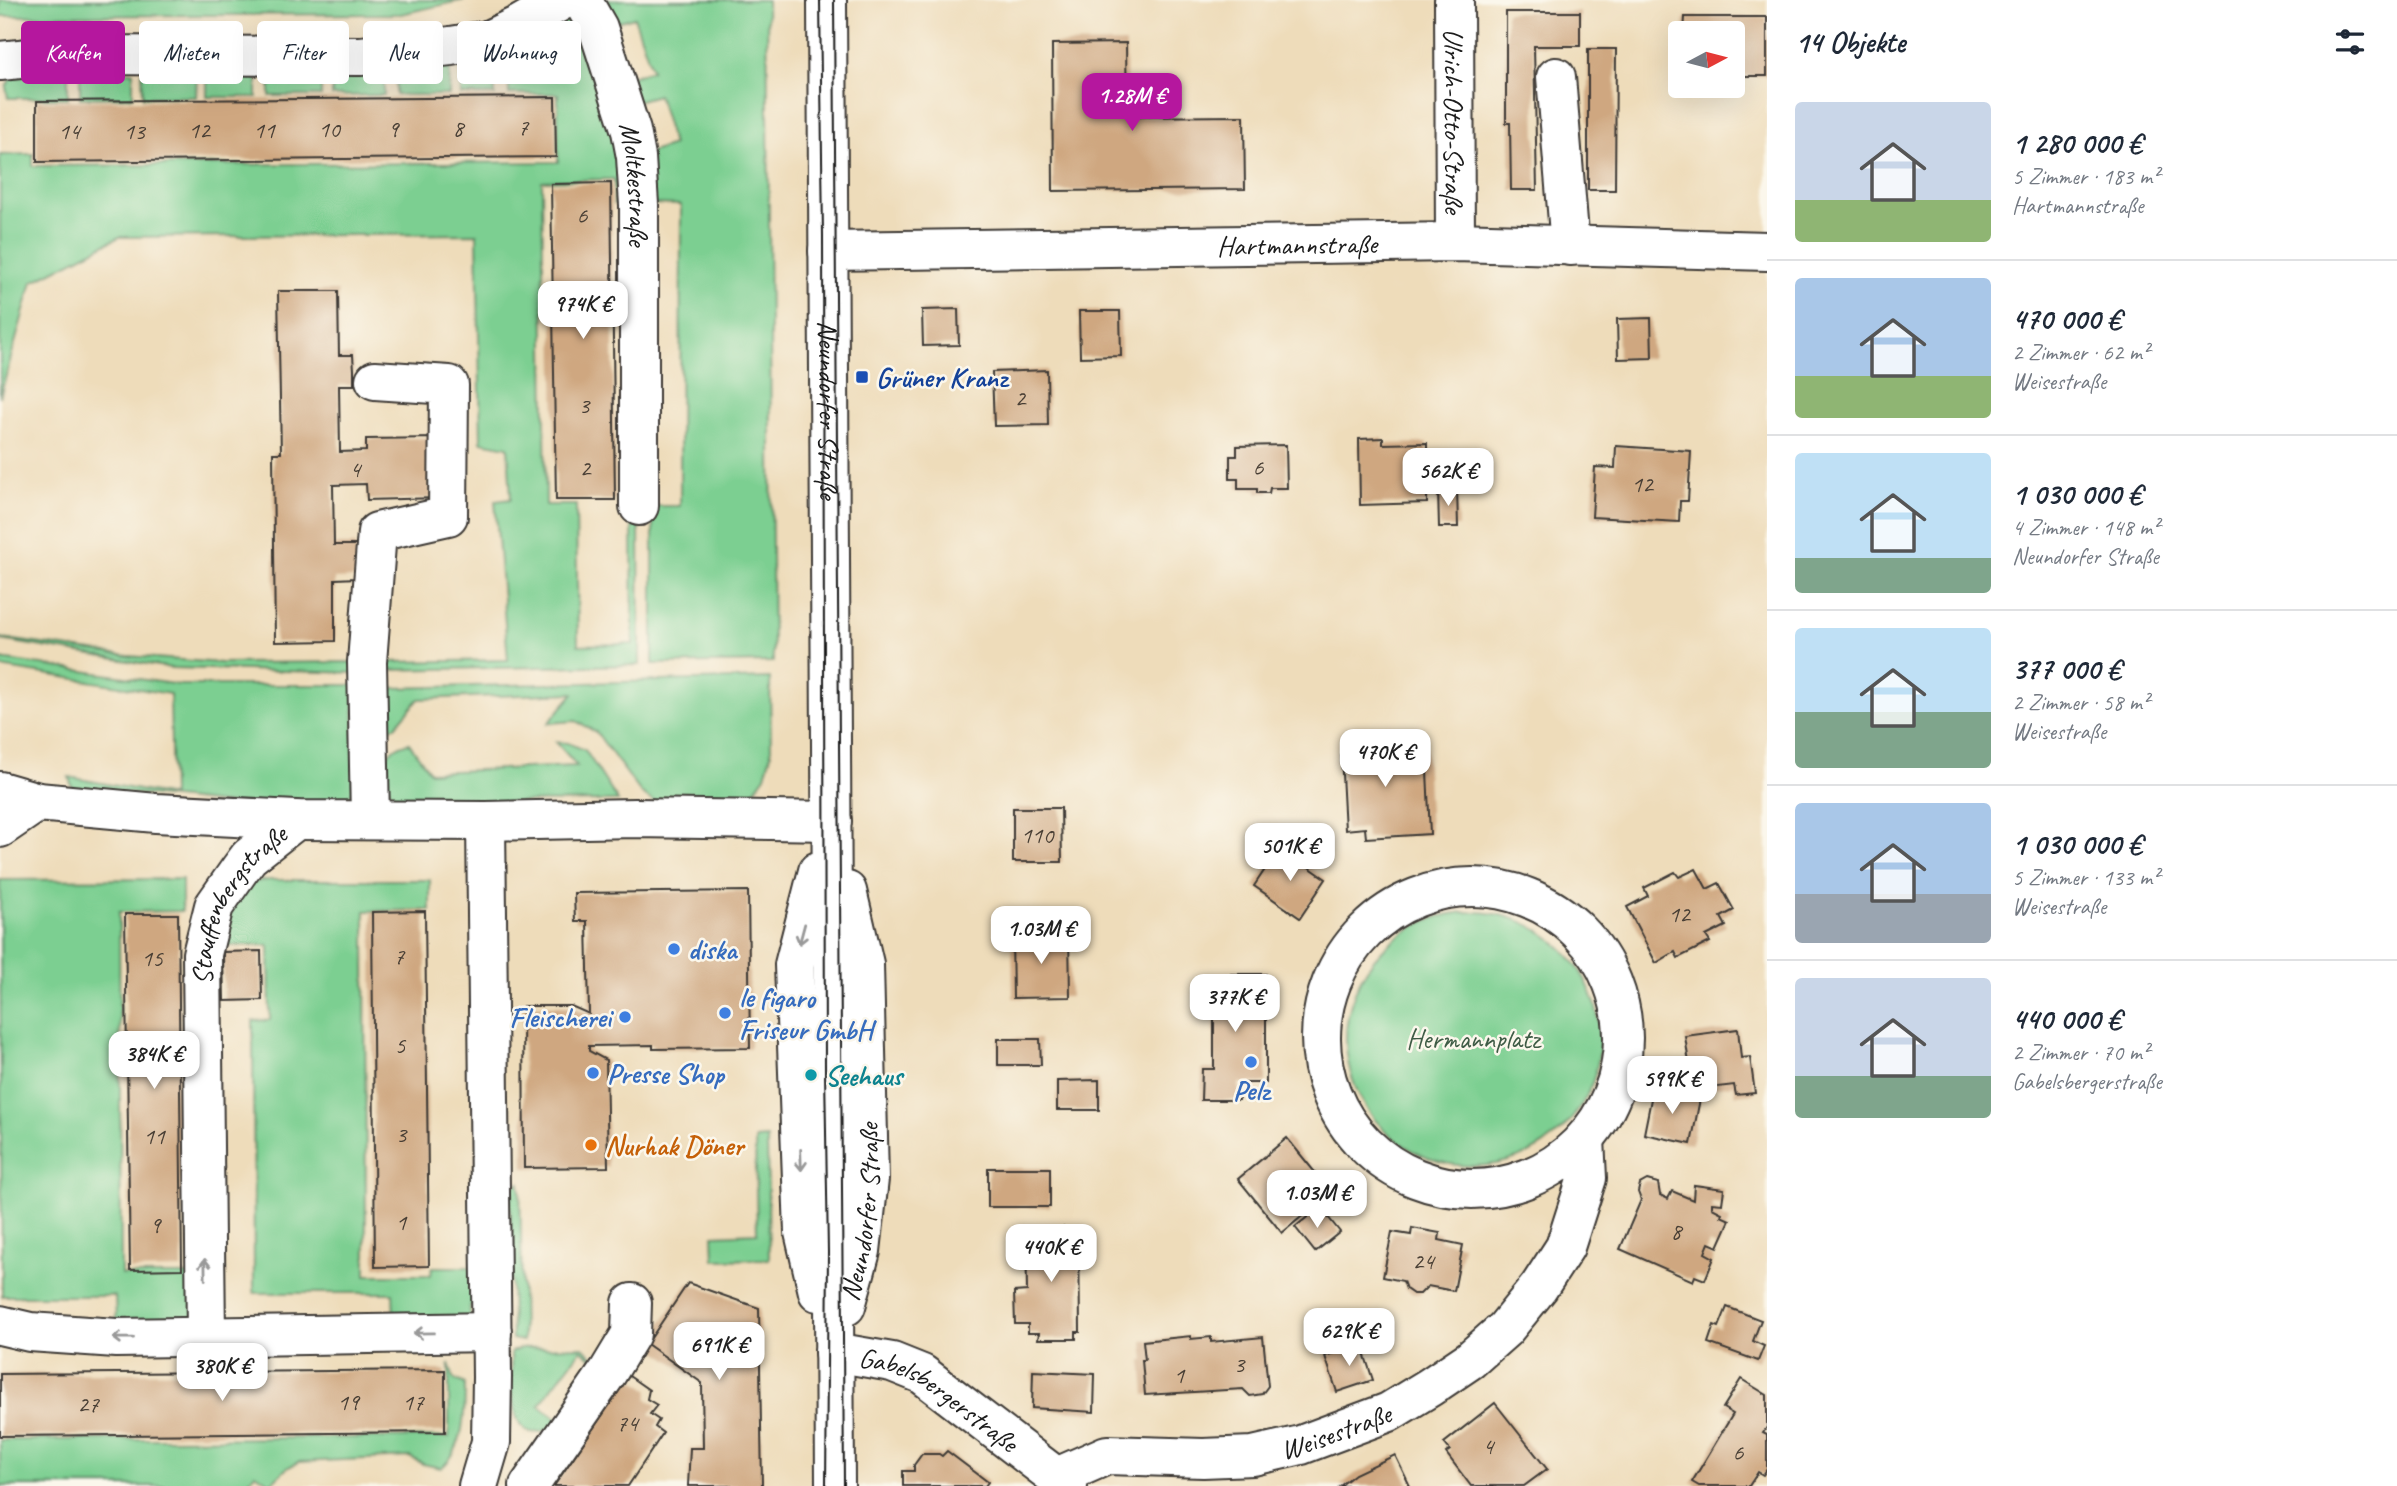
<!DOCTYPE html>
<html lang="de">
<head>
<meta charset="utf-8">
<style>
  body { margin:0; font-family:Caveat,sans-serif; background:#f2f2f3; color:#1f2937; height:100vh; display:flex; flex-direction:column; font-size:26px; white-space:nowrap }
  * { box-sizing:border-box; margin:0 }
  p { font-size:23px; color:#747a83 }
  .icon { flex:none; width:38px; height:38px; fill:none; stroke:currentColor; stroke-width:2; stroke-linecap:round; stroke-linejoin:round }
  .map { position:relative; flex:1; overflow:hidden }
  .details { display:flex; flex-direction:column; background:#fff; width:630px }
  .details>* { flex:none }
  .guide { position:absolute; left:21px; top:21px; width:665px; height:63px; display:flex; gap:14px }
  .needle { width:46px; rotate:83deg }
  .tools { position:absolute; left:1668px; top:21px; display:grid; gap:14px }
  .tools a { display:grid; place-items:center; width:77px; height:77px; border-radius:7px; background:#fff; box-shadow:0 7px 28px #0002; font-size:35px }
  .price { position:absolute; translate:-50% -60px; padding:0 16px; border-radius:14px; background:#fff; color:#222; font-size:23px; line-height:46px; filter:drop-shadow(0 2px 4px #0008) }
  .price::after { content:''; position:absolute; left:50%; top:42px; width:21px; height:16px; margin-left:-10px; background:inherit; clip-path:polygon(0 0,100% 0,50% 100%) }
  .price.active { background:#b5179e; color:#fff }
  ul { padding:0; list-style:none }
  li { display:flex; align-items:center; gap:21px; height:175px; padding:0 28px }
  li+li { border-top:2px solid #e0e1e3 }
  li span { display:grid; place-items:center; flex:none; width:196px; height:140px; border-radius:7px; color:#555 }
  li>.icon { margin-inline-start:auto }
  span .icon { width:84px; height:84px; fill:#fffc; stroke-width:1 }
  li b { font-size:30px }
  h2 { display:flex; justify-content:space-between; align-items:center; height:84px; padding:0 28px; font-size:30px }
  .pill { padding:0 24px; border-radius:7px; background:#fff; box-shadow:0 7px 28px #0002; font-size:24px; line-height:63px }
  .pill.active { background:#b5179e; color:#fff }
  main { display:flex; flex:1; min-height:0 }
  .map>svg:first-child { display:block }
  .green { fill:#7ccf91; stroke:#4c7656; stroke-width:2 }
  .building { fill:#cfa780 }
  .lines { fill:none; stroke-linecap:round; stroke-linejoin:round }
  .minor-casing { stroke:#3c3934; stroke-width:42 }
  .minor { stroke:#fff; stroke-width:38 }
  .tram { stroke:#1c1c1c; stroke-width:2 }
  .oneway { stroke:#999 }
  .transit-dot { fill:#1a4fb4; stroke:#fbf7ec; stroke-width:2.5 }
  .shop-dot { fill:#3f7fe0; stroke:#fbf7ec; stroke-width:2.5 }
  .culture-dot { fill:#0f9aa8; stroke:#fbf7ec; stroke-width:2.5 }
  .food-dot { fill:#e8710a; stroke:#fbf7ec; stroke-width:2.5 }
  .labels { text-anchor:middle; stroke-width:5; stroke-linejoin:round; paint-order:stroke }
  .number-label { font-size:24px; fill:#493f35 }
  .street-label { font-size:28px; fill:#1c1c1c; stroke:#fbf7ec }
  .transit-label { font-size:28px; font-weight:bold; fill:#164399; stroke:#fbf7ec; text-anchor:start }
  .shop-label { font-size:28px; font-weight:bold; fill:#366cbe; stroke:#fbf7ec; text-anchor:start }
  .park-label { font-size:28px; fill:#3e5b45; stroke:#fbf7ec }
  .culture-label { font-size:28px; font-weight:bold; fill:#0d838f; stroke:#fbf7ec; text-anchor:start }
  .food-label { font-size:28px; font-weight:bold; fill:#c56008; stroke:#fbf7ec; text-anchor:start }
</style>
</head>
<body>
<main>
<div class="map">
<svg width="1767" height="1486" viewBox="0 0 1767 1486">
  <rect width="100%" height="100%" fill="#fbf7ec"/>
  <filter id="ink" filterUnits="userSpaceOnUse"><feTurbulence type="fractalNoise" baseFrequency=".0143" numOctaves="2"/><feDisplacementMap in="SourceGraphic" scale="14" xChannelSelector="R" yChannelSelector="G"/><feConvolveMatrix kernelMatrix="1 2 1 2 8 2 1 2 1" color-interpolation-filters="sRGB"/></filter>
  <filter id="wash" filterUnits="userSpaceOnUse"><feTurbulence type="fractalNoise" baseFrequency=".00686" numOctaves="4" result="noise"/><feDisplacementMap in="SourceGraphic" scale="28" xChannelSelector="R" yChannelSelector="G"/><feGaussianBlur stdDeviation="1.57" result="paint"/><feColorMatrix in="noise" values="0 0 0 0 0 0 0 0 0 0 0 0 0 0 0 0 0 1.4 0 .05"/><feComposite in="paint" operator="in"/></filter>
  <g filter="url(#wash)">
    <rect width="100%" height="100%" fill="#eedcba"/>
    <g class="green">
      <path d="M0 0H464L401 14 0 16Z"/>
      <path d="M606 0H767L773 662 653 664V506H680L681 205 652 204 648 153 673 145 658 95 633 102 625 79 652 70 634 17 610 24Z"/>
      <path d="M559 19 577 22 590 37 628 203 614 204V179L542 181 546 505H576L578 645 633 644 632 523H639L640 665 388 670 387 662 508 660 495 501 511 499 508 447 481 442 477 234 119 237 32 282 0 397V155L33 154V166L558 162V94H509L508 48Z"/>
      <path d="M494 54 495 95H461L460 64 475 61Z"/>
      <path d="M450 66 449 95H396V73Z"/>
      <path d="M68 71V98H8L6 87 11 78Z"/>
      <path d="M80 71 133 72V97L80 98Z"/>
      <path d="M142 72H197L196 97H143Z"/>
      <rect x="207" y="72" width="50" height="25"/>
      <rect x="270" y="73" width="51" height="23"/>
      <path d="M332 73H384V95L332 96Z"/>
      <path d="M0 638 128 656 221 663 358 662V673L171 668 0 640Z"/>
      <path d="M0 659 180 685H355L353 793 335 803 258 807 72 787 69 777 172 796 170 694 0 667Z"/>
      <path d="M770 678 771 754 765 776 754 791 740 800 654 802 642 794 596 732 576 721 548 723 574 693 419 699 395 727 383 729 379 693 393 688Z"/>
      <path d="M556 742 568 743 585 750 618 801 423 803C413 802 399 801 391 792 382 780 381 759 393 749 397 746 404 745 409 743L430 772 577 766Z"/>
      <path d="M182 879V911L119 912 121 1275H199V1322H116L115 1296H2L0 880Z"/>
      <path d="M270 880H430V910L365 911 366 1275H431L432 1267H478V1304L470 1305V1321H394L393 1293H254L253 1021 270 1020 269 945 214 946 244 883Z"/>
      <circle cx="1473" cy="1039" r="127"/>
      <path d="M767 1138 769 1259 714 1260 713 1235 757 1233 755 1139Z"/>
      <path d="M520 1183 523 1341 512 1339 510 1187Z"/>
      <path d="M583 1347 608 1372 581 1350 539 1405 561 1422C506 1460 512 1386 511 1352L521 1348Z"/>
      <path d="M449 1363 454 1379 465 1384C465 1411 465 1449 441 1468L423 1464 410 1457 298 1462 287 1468 271 1483 255 1473 246 1486H0V1440L449 1437Z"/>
    </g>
    <g id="blocks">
      <g class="building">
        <path d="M1506 12H1580V46H1534L1537 190H1511L1510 123H1506Z"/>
        <path d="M1685 17H1767V76H1732V33H1684Z"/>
        <path d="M1126 43 1127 117 1244 116 1245 189 1053 191 1052 44Z"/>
        <path d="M1588 49H1616L1615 190H1588Z"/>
        <path d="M555 97 556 157 37 162V101Z"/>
        <path d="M611 183 615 500H556L551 184Z"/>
        <path d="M278 291H338L339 355H353L354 370V385H339L340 452 366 451V439L437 438 438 498 367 500 366 484 333 485 334 545H356L357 578 335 579V641L275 642 273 453H281Z"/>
        <path d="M958 309 959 345 923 346 922 310Z"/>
        <path d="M1079 311H1120L1121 356 1080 357Z"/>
        <path d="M1651 318 1652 358 1618 359 1617 319Z"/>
        <path d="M1047 370 1048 425 994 426 992 372Z"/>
        <path d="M1383 438V444L1427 443V503L1360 505 1359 439Z"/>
        <path d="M1286 445 1287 488H1270L1269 493H1257V489H1238V479H1230V456H1237V446Z"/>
        <path d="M1616 446 1691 451 1688 501H1680L1679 522 1592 517 1595 467 1615 468Z"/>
        <path d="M1457 488 1458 527H1439L1438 489Z"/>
        <path d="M1391 736 1392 752 1426 750 1430 834 1366 838 1365 828 1345 830 1341 755H1349L1348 738Z"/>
        <path d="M1013 808H1061L1062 862H1013Z"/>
        <path d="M1280 847 1326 879 1300 918 1254 886Z"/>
        <path d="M1696 869 1707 889 1719 883 1734 910 1721 917 1726 926 1706 936 1710 942 1678 958 1675 952 1656 963 1627 907 1648 896 1644 888 1675 872 1679 877Z"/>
        <path d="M748 891 750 1048 653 1049V1045L589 1046V1051L606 1060 608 1167 524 1168 523 1006H571L589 1014 587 921H575L574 893Z"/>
        <path d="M425 911 429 1266 375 1267 372 912Z"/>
        <path d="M125 914H178L182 1269 130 1270Z"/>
        <path d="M1069 934 1070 997 1013 998 1012 935Z"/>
        <path d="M261 951 262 1000 224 1001 223 952Z"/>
        <path d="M1228 974H1266V1083H1239V1100H1201L1202 1069H1214V1014L1199 1013V980H1228Z"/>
        <path d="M1738 1029 1741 1058 1750 1057 1755 1093 1736 1095 1734 1085 1693 1090 1685 1036Z"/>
        <path d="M998 1039H1040L1041 1065H998Z"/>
        <path d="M1099 1080V1110H1057V1081Z"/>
        <path d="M1653 1089 1700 1099 1691 1144 1644 1134Z"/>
        <path d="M1287 1138 1331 1192 1282 1233 1238 1179Z"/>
        <rect x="988" y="1168" width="62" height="39"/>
        <path d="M1647 1180 1658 1183 1660 1195 1668 1199 1672 1191 1693 1200 1694 1185 1724 1189 1722 1204 1712 1203V1208L1722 1213 1721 1216 1730 1220 1718 1247 1709 1243 1705 1253 1714 1258 1705 1280 1695 1276 1693 1281 1620 1249 1641 1200 1638 1192 1640 1184Z"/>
        <path d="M1320 1207 1340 1232 1315 1252 1295 1227Z"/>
        <path d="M1079 1227 1080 1332H1076V1339H1038L1039 1333H1028V1324H1015L1014 1292 1027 1291 1026 1228Z"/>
        <path d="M1412 1228 1440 1233 1439 1240 1463 1245 1454 1291 1428 1286 1420 1294H1413L1406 1289 1403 1281 1383 1277 1392 1232 1411 1235Z"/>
        <path d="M688 1283 759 1308 762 1486H688L690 1448H703L702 1383 647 1344Z"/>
        <path d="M1727 1307 1761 1320 1753 1341 1764 1346 1758 1361 1708 1343 1714 1325 1719 1327Z"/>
        <path d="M1191 1336V1339L1211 1337V1342L1263 1337 1268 1386 1262 1394 1250 1396 1243 1389 1145 1395 1142 1360H1145L1143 1341Z"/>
        <path d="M1361 1344 1373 1380 1337 1392 1325 1356Z"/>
        <path d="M445 1370V1432L0 1436V1374Z"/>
        <path d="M1033 1371 1095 1374 1094 1412 1032 1408Z"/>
        <path d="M629 1376 649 1390 647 1399 657 1405 650 1414 659 1420 655 1427 663 1433 634 1477 628 1486H554Z"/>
        <path d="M1741 1379 1767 1395V1427L1763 1433 1767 1435V1469L1763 1475 1758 1472 1749 1486H1699L1692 1482 1733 1414 1723 1408Z"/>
        <path d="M1495 1403 1547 1469 1524 1486H1471L1446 1453 1450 1450 1444 1443Z"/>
        <path d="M947 1451 988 1482 985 1486H903V1471H914V1465L922 1454H939L942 1456Z"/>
        <path d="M1395 1455 1410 1486H1340L1355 1474Z"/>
      </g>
    </g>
  </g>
  <g filter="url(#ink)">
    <use href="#blocks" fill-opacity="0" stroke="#3c3934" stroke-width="2"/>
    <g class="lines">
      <g class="minor-casing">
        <g id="minor">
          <path id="s1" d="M582 0 598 28 631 131 636 157 639 205V506"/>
          <path id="s2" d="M827 0 835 1486"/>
          <path id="s3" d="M1454 0 1455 242"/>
          <path d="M0 61 59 55 361 56 451 46 488 40 521 24 563 0"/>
          <path d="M1556 77 1570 246"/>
          <path id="s4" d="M828 251 1455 242 1767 251"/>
          <path d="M0 791 38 802 156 813 296 820 486 821 635 818 832 821"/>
          <path d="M370 818 367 662 377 532 448 516 449 385 375 380"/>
          <path d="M0 828 38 802"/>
          <circle cx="1472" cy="1038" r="151"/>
          <path d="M818 1292 804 1232 794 965 818 871"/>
          <path id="s5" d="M846 1306 861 1251 869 1179 864 964 847 891"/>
          <path d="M0 1325 30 1332 116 1338 492 1332"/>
          <path id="s6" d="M206 1337 202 954 214 906 240 869 249 857 296 820"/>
          <path id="s7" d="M834 1352 892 1362 922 1374 1068 1486"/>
          <path id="s8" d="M1057 1477 1107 1455 1203 1458 1253 1456 1301 1445 1389 1412 1430 1387 1470 1360 1505 1329 1539 1287 1565 1247 1587 1178 1585 1139"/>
          <path d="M478 1486 491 1442 492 1377 486 821"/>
          <path d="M529 1486 608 1372 631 1334 632 1303"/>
        </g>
      </g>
      <use href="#minor" class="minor"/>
      <g class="tram">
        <path d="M820 0 823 236 825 1072 828 1252 826 1486"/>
        <path d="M834 0 844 1486"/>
      </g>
    </g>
    <defs><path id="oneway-shaft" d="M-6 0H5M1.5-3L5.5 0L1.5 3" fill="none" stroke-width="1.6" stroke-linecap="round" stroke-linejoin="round" transform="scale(1.75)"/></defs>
    <g class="oneway">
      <use href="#oneway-shaft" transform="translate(802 934) rotate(105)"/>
      <use href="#oneway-shaft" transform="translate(801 1160) rotate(88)"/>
      <use href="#oneway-shaft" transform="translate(205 1269) rotate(-91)"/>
      <use href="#oneway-shaft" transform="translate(424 1333) rotate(179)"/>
      <use href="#oneway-shaft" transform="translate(123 1338) rotate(-179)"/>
    </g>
  </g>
  <rect class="transit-dot" x="855" y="370" width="14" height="14" rx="3.5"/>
  <g class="shop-dot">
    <circle cx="674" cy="949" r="7"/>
    <circle cx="725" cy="1013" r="7"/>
    <circle cx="625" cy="1017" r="7"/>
    <circle cx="1251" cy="1062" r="7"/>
    <circle cx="593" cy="1073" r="7"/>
  </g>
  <circle class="culture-dot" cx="811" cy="1075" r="7"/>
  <circle class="food-dot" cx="591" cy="1145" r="7"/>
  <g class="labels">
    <g class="number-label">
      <text x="523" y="135">7</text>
      <text x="458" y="136">8</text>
      <text x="329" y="137">10</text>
      <text x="393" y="137">9</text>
      <text x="199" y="138">12</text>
      <text x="264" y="138">11</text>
      <text x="69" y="139">14</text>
      <text x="134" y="139">13</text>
      <text x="582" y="223">6</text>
      <text x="1020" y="406">2</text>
      <text x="584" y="413">3</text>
      <text x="1258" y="475">6</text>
      <text x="585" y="476">2</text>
      <text x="355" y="477">4</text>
      <text x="1642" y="492">12</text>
      <text x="1037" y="843">110</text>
      <text x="1679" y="922">12</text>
      <text x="399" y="964">7</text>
      <text x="152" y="966">15</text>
      <text x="400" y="1053">5</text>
      <text x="401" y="1142">3</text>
      <text x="154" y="1144">11</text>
      <text x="401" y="1230">1</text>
      <text x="155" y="1233">9</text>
      <text x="1676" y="1239">8</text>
      <text x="1423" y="1269">24</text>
      <text x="1239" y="1372">3</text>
      <text x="1179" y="1383">1</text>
      <text x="348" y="1410">19</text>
      <text x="413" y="1410">17</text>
      <text x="88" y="1412">27</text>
      <text x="627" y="1431">74</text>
      <text x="1488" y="1454">4</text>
      <text x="1738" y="1460">6</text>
    </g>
    <g class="street-label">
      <text dy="10" stroke="none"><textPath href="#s3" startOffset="121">Ulrich-Otto-Straße</textPath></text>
      <text dy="10" stroke="none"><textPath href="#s1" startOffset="194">Moltkestraße</textPath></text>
      <text dy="10" stroke="none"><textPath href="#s4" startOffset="469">Hartmannstraße</textPath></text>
      <text dy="10" stroke="none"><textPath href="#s2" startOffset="410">Neundorfer Straße</textPath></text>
      <text dy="10" stroke="none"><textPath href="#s6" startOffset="444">Stauffenbergstraße</textPath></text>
      <text dy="10" stroke="none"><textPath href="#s5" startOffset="96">Neundorfer Straße</textPath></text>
      <text dy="10" stroke="none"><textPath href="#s7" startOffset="117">Gabelsbergerstraße</textPath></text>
      <text dy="10" stroke="none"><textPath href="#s8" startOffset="287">Weisestraße</textPath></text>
    </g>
    <g class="transit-label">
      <text x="876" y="387">Grüner Kranz</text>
    </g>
    <g class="shop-label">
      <text x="688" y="959">diska</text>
      <text x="739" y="1007">le figaro<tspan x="739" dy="32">Friseur GmbH</tspan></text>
      <text x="611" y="1027" text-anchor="end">Fleischerei</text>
      <text x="607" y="1083">Presse Shop</text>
      <text x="1251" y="1100" text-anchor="middle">Pelz</text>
    </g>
    <g class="park-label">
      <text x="1473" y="1048">Hermannplatz</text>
    </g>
    <g class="culture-label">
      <text x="825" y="1085">Seehaus</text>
    </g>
    <g class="food-label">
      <text x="605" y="1155">Nurhak Döner</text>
    </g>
  </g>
</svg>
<div class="tools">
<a><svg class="needle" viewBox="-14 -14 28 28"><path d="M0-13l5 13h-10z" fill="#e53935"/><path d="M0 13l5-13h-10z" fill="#747a83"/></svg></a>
</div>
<b class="price active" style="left:1132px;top:133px">1.28M €</b>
<b class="price" style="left:583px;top:341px">974K €</b>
<b class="price" style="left:1448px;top:508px">562K €</b>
<b class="price" style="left:1385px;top:789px">470K €</b>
<b class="price" style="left:1290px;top:883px">501K €</b>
<b class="price" style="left:1041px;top:966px">1.03M €</b>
<b class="price" style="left:1235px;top:1034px">377K €</b>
<b class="price" style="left:154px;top:1091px">384K €</b>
<b class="price" style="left:1672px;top:1116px">599K €</b>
<b class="price" style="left:1317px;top:1230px">1.03M €</b>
<b class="price" style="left:1051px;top:1284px">440K €</b>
<b class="price" style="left:1349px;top:1368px">629K €</b>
<b class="price" style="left:719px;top:1382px">691K €</b>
<b class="price" style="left:222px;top:1403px">380K €</b>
<div class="guide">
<a class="pill active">Kaufen</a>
<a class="pill">Mieten</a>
<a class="pill">Filter</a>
<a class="pill">Neu</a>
<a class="pill">Wohnung</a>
</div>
</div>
<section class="details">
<h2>14 Objekte<svg class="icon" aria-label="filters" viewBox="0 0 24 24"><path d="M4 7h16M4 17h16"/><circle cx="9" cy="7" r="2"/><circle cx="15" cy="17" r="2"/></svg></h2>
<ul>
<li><span style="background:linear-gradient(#c9d6e8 70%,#8fb573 0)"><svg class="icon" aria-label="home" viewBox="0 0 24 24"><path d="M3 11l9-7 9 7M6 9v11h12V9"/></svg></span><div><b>1 280 000 €</b><p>5 Zimmer · 183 m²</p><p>Hartmannstraße</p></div></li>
<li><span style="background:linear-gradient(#a9c7e8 70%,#8fb573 0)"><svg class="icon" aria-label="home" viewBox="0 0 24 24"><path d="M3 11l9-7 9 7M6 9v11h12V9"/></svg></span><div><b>470 000 €</b><p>2 Zimmer · 62 m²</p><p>Weisestraße</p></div></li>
<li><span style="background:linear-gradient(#bfe0f5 75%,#7fa58c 0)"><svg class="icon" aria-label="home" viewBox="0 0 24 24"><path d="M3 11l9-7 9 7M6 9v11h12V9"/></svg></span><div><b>1 030 000 €</b><p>4 Zimmer · 148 m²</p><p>Neundorfer Straße</p></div></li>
<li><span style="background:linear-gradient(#bfe0f5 60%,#7fa58c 0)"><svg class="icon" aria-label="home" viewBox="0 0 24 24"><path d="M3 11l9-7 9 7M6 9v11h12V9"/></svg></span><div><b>377 000 €</b><p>2 Zimmer · 58 m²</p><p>Weisestraße</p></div></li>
<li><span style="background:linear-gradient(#a9c7e8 65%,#9aa5b1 0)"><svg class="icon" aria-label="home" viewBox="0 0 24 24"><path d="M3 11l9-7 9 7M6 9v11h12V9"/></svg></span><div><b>1 030 000 €</b><p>5 Zimmer · 133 m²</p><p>Weisestraße</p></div></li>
<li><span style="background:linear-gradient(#c9d6e8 70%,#7fa58c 0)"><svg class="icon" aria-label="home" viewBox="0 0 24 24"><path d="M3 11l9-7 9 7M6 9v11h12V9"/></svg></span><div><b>440 000 €</b><p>2 Zimmer · 70 m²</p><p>Gabelsbergerstraße</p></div></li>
</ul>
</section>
</main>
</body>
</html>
